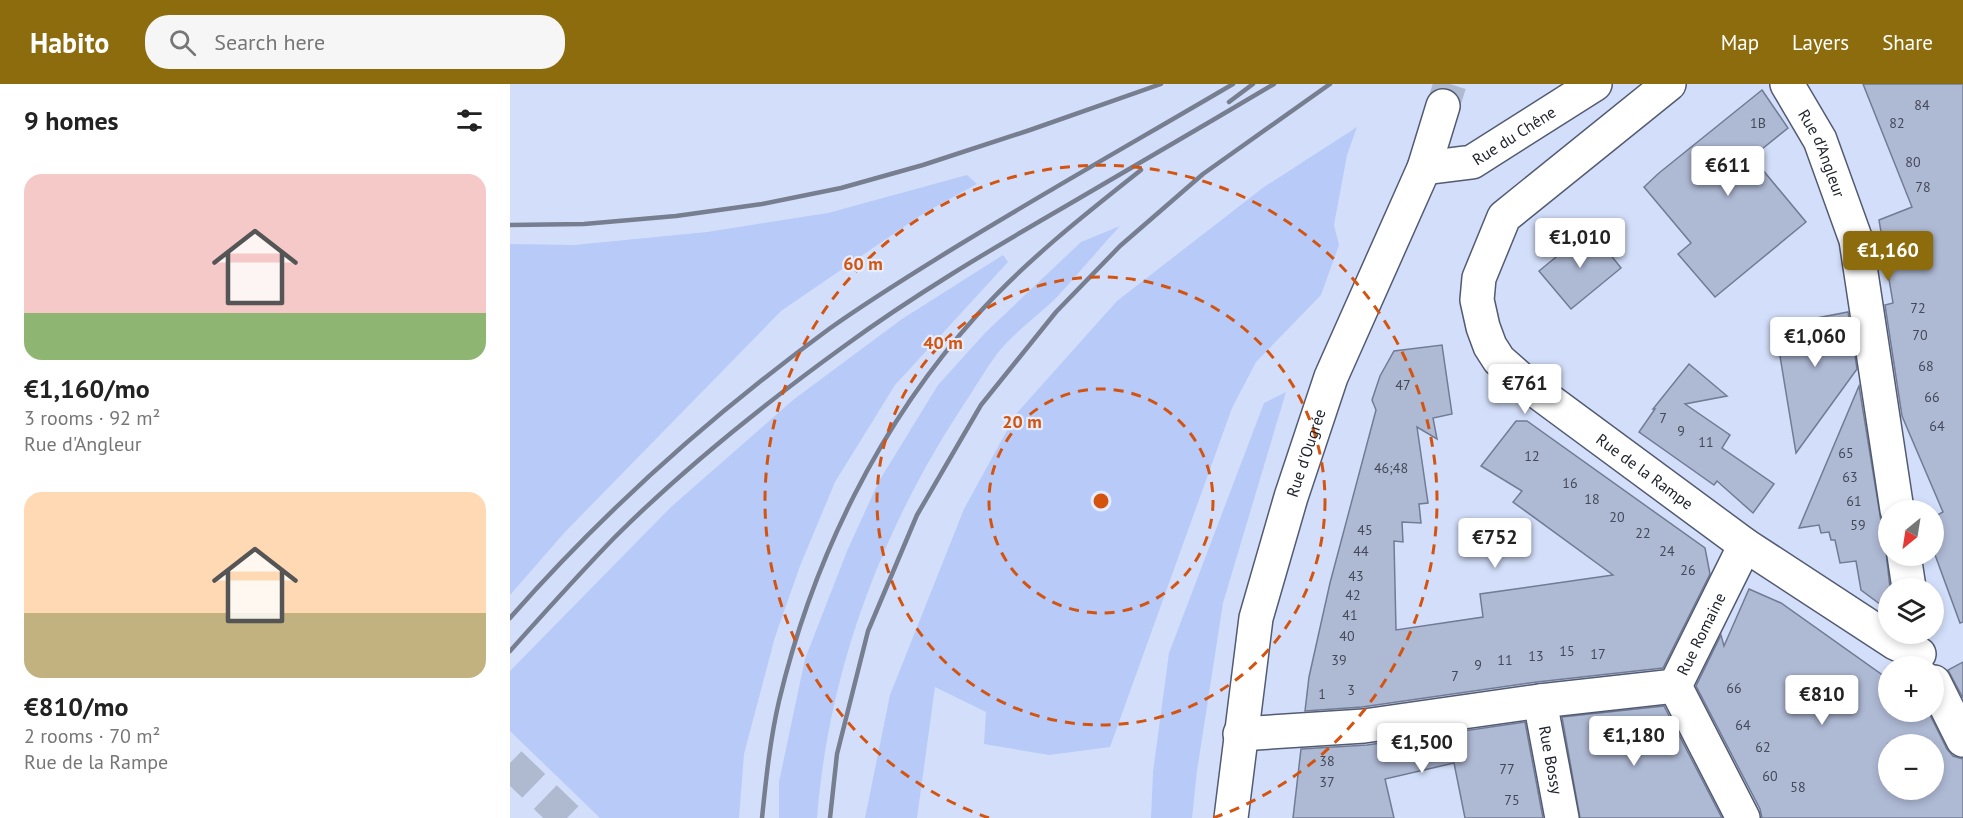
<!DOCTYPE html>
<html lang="en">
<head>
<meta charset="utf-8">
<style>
  body { margin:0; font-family:"PT Sans",sans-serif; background:#f6f6f6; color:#222; height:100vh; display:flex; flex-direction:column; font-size:22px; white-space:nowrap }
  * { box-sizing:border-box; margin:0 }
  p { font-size:20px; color:#767676 }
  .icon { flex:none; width:33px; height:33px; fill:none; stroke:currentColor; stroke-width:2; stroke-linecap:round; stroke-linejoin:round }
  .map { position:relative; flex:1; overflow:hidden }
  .details { display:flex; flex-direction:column; background:#fff; width:510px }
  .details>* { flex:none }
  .needle { width:39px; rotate:210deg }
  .buttons { position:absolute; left:1368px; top:416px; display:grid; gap:12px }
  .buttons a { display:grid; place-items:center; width:66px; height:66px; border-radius:50%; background:#fff; box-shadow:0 3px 9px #0003; font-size:30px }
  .price { position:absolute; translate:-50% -51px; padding:0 14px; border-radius:6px; background:#fff; color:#222; font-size:20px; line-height:39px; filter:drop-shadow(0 2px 3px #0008) }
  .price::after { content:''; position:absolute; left:50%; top:36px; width:18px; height:14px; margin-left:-9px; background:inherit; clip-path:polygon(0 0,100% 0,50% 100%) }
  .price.current { background:#8c6c0d; color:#fff }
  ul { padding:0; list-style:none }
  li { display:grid; align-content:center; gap:12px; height:318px; padding:0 24px }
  li span { display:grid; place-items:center; height:186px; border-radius:18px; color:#555 }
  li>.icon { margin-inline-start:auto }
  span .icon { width:108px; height:108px; fill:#fffc; stroke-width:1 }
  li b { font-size:26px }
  h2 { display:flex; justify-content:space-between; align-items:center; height:72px; padding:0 24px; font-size:26px }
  header { display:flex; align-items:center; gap:36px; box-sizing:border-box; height:84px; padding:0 30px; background:#8c6c0d; color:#fff }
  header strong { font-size:28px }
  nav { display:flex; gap:33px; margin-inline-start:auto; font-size:21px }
  .search { width:420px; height:54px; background:#f6f6f6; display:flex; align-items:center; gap:15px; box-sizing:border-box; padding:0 21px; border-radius:24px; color:#767676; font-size:22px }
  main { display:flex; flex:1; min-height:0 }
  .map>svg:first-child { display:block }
  .green { fill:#b7caf8 }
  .building { fill:#aeb9d4; stroke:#717b93; stroke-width:1.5; fill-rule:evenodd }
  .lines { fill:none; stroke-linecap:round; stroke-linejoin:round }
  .major-tunnel { stroke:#afbad1; stroke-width:33; stroke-dasharray:33 16; stroke-linecap:butt }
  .highway-tunnel { stroke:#afbad1; stroke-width:33; stroke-dasharray:33 16; stroke-linecap:butt }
  .minor-casing { stroke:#525b72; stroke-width:36 }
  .major-casing { stroke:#525b72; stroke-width:36 }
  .minor { stroke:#fff; stroke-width:33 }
  .major { stroke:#fff; stroke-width:33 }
  .rail { stroke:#767e90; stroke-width:4.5 }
  .ring { fill:none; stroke:#d4540f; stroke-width:3; stroke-dasharray:10 8 }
  .labels { text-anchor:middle; stroke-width:4.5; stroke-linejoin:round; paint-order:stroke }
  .number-label { font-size:14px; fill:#444958 }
  .street-label { font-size:16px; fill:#20242e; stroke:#e5ecfc }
  .centre { fill:#d4540f; stroke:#e5ecfc; stroke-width:3 }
  .ring-label { font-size:18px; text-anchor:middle; font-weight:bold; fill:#d4540f; stroke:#e5ecfc; stroke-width:4.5; stroke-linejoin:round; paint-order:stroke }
</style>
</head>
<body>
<header>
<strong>Habito</strong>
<div class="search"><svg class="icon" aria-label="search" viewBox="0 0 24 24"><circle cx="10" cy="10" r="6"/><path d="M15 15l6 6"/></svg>Search here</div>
<nav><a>Map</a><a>Layers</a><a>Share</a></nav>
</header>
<main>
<section class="details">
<h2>9 homes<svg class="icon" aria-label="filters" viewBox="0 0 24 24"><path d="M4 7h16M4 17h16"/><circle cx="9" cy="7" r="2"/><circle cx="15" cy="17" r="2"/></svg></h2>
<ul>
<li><span style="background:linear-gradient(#f6c9c9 75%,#8fb573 0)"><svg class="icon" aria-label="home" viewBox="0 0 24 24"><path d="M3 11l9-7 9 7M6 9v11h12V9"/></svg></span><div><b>€1,160/mo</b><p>3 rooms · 92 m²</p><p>Rue d'Angleur</p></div></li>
<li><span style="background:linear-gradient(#ffd9b3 65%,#c2b280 0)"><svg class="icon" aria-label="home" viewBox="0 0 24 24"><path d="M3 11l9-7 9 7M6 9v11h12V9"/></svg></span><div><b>€810/mo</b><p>2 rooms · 70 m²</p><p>Rue de la Rampe</p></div></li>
</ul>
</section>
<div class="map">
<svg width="1453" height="734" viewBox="0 0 1453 734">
  <rect width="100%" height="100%" fill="#d3dffa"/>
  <g class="green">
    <path d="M847 43 837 71 824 141 829 161 811 211 746 278 722 324 600 663 539 671 474 660 476 628 425 603 407 734H355L380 611 454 425 506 330 607 217 754 103Z"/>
    <path d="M457 91 467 100 414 129 271 227 55 448 0 511V160L64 161 197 148 318 129Z"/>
    <path d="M610 142C589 165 568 190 547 213 528 232 504 248 487 270 477 283 469 297 460 311 375 437 319 582 307 734H269V698L295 575 337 467 369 397 428 301 475 249 571 158Z"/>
    <path d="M493 171 498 178 385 301 325 398 290 482 265 553 234 670 229 734H90L0 647V587L161 423 283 316 392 235Z"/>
    <path d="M776 308 713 519 687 687 682 734H641L643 688 659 569 754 319Z"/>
  </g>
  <g class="building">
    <path d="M1353 0H1453V538L1450 539 1424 468V433L1433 428 1392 332 1375 221 1383 219 1369 136 1402 123Z"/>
    <path d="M1252 6 1278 44 1242 73 1296 138 1205 213 1168 170 1181 159 1134 103 1149 89Z"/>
    <path d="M1080 145 1111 184 1061 225 1029 187Z"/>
    <path d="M1338 228 1347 285 1286 369 1265 242Z"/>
    <path d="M932 261 942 330 923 334 927 355 907 343 918 419 909 420 911 439 892 438 893 458 884 457 886 546 973 533 970 510 1103 491 1003 418 1012 407 971 382 1006 337H1017L1195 464 1200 490 1153 584 1027 598 852 623 795 627 799 593 820 499 866 326 862 316 870 292 884 267Z"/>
    <path d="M1179 280 1217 312 1175 320 1220 351 1212 364 1264 400 1243 429 1207 397 1204 401 1129 348 1145 325H1143Z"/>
    <path d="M1349 302 1376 468 1380 504H1378V526L1351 506 1346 477 1330 479 1325 456H1321L1319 448 1311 449 1309 441 1289 444Z"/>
    <path d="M1239 505 1271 519 1378 595V627H1418L1437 665 1443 672 1453 675V734H1252L1250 725 1186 602 1211 551 1214 562ZM1378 660H1424V705H1378Z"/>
    <path d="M1453 578V614L1438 586Z"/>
    <path d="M1154 622 1212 734H1070L1052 633Z"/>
    <path d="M1015 638 1033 734H955L944 679 875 695 884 734H783L791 665 857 661Z"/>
  </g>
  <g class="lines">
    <path class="major-tunnel" d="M933 22 940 0"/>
    <path class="highway-tunnel" d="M0 679 57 734"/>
    <g class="minor-casing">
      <g id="minor">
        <path id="s1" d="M1159 0 994 133 969 194 967 216 973 243 980 262 989 276 1014 298 1235 461 1385 559 1409 570"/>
        <path id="s2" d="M1277 0 1310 56 1346 156 1387 426"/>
        <path id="s3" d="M914 84 962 78 1085 0"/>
        <path d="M1394 471 1399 504"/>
        <path d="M1424 598 1453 656"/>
        <path d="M1165 602 1233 734"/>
        <path id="s4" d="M1030 617 1052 734"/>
        <path id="s5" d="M730 650 854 642 1030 617 1165 602 1235 461"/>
      </g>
    </g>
    <g class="major-casing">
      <g id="major">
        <path id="s6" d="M721 734 746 534 781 413 821 293 914 84 933 22"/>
      </g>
    </g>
    <use href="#minor" class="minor"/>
    <use href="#major" class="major"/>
    <g class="rail">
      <path d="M719 18 743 0"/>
      <path d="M0 141 74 140 166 132 252 120 331 104 413 81 520 46 651 0"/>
      <path d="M0 534C95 426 203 330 319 245 361 215 405 188 449 161 539 106 631 54 723 0"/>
      <path d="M0 567C34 529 68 491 104 454 174 384 253 321 333 263 404 211 480 166 556 122 626 81 695 41 764 0"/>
      <path d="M252 734C256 695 260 656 269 617 303 475 370 338 468 230 517 176 574 131 631 86"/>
      <path d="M320 734 327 670 358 547 407 431 471 321 546 228 610 162 693 90 820 0"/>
    </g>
  </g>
  <g class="ring">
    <circle cx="591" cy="417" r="112"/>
    <circle cx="591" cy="417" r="224"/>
    <path d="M479 734A336 336 0 1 1 703 734"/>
  </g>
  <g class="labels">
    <g class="number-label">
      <text x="1412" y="26">84</text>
      <text x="1248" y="44">1B</text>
      <text x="1387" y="44">82</text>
      <text x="1403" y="83">80</text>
      <text x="1413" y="108">78</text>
      <text x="1408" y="229">72</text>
      <text x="1410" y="256">70</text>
      <text x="1416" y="287">68</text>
      <text x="893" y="306">47</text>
      <text x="1422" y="318">66</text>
      <text x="1153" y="339">7</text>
      <text x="1427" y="347">64</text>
      <text x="1171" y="352">9</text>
      <text x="1196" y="363">11</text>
      <text x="1336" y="374">65</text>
      <text x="1022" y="377">12</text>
      <text x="881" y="389">46;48</text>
      <text x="1340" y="398">63</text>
      <text x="1060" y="404">16</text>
      <text x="1082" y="420">18</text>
      <text x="1344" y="422">61</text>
      <text x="1107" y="438">20</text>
      <text x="1348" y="446">59</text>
      <text x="855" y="451">45</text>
      <text x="1133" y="454">22</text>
      <text x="851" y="472">44</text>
      <text x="1157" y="472">24</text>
      <text x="1178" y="491">26</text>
      <text x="846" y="497">43</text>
      <text x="843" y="516">42</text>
      <text x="840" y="536">41</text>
      <text x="837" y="557">40</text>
      <text x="1057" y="572">15</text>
      <text x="1088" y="575">17</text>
      <text x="1026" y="577">13</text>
      <text x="829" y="581">39</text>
      <text x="995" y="581">11</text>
      <text x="968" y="586">9</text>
      <text x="945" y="597">7</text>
      <text x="1224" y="609">66</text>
      <text x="841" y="611">3</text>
      <text x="812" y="615">1</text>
      <text x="1233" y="646">64</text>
      <text x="1253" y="668">62</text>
      <text x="817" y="682">38</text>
      <text x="997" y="690">77</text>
      <text x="1260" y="697">60</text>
      <text x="817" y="703">37</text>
      <text x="1288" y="708">58</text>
      <text x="1002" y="721">75</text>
    </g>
    <g class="street-label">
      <text dy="6" stroke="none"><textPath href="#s3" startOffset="98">Rue du Chêne</textPath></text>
      <text dy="6" stroke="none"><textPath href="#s2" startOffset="78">Rue d'Angleur</textPath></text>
      <text dy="6" stroke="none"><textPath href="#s6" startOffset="374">Rue d'Ougrée</textPath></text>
      <text dy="6" stroke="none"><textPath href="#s1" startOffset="548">Rue de la Rampe</textPath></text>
      <text dy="6" stroke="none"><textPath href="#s5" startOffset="496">Rue Romaine</textPath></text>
      <text dy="6" stroke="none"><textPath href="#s4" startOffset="60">Rue Bossy</textPath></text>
    </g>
  </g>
  <circle cx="591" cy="417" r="9" class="centre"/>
  <g class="ring-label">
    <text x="353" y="186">60 m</text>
    <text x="433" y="265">40 m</text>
    <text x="512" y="344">20 m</text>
  </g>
</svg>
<div class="buttons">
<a><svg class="needle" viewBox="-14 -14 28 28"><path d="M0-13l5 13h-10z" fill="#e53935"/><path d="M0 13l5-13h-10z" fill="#767676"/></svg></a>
<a><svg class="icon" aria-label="layers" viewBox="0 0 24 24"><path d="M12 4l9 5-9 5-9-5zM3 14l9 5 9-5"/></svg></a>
<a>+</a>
<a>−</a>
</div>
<b class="price" style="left:1218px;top:113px">€611</b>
<b class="price" style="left:1070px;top:185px">€1,010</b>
<b class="price current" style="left:1378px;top:198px">€1,160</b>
<b class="price" style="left:1305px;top:284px">€1,060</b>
<b class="price" style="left:1015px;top:331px">€761</b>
<b class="price" style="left:985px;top:485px">€752</b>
<b class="price" style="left:1312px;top:642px">€810</b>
<b class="price" style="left:1124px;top:683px">€1,180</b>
<b class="price" style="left:912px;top:690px">€1,500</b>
</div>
</main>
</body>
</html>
